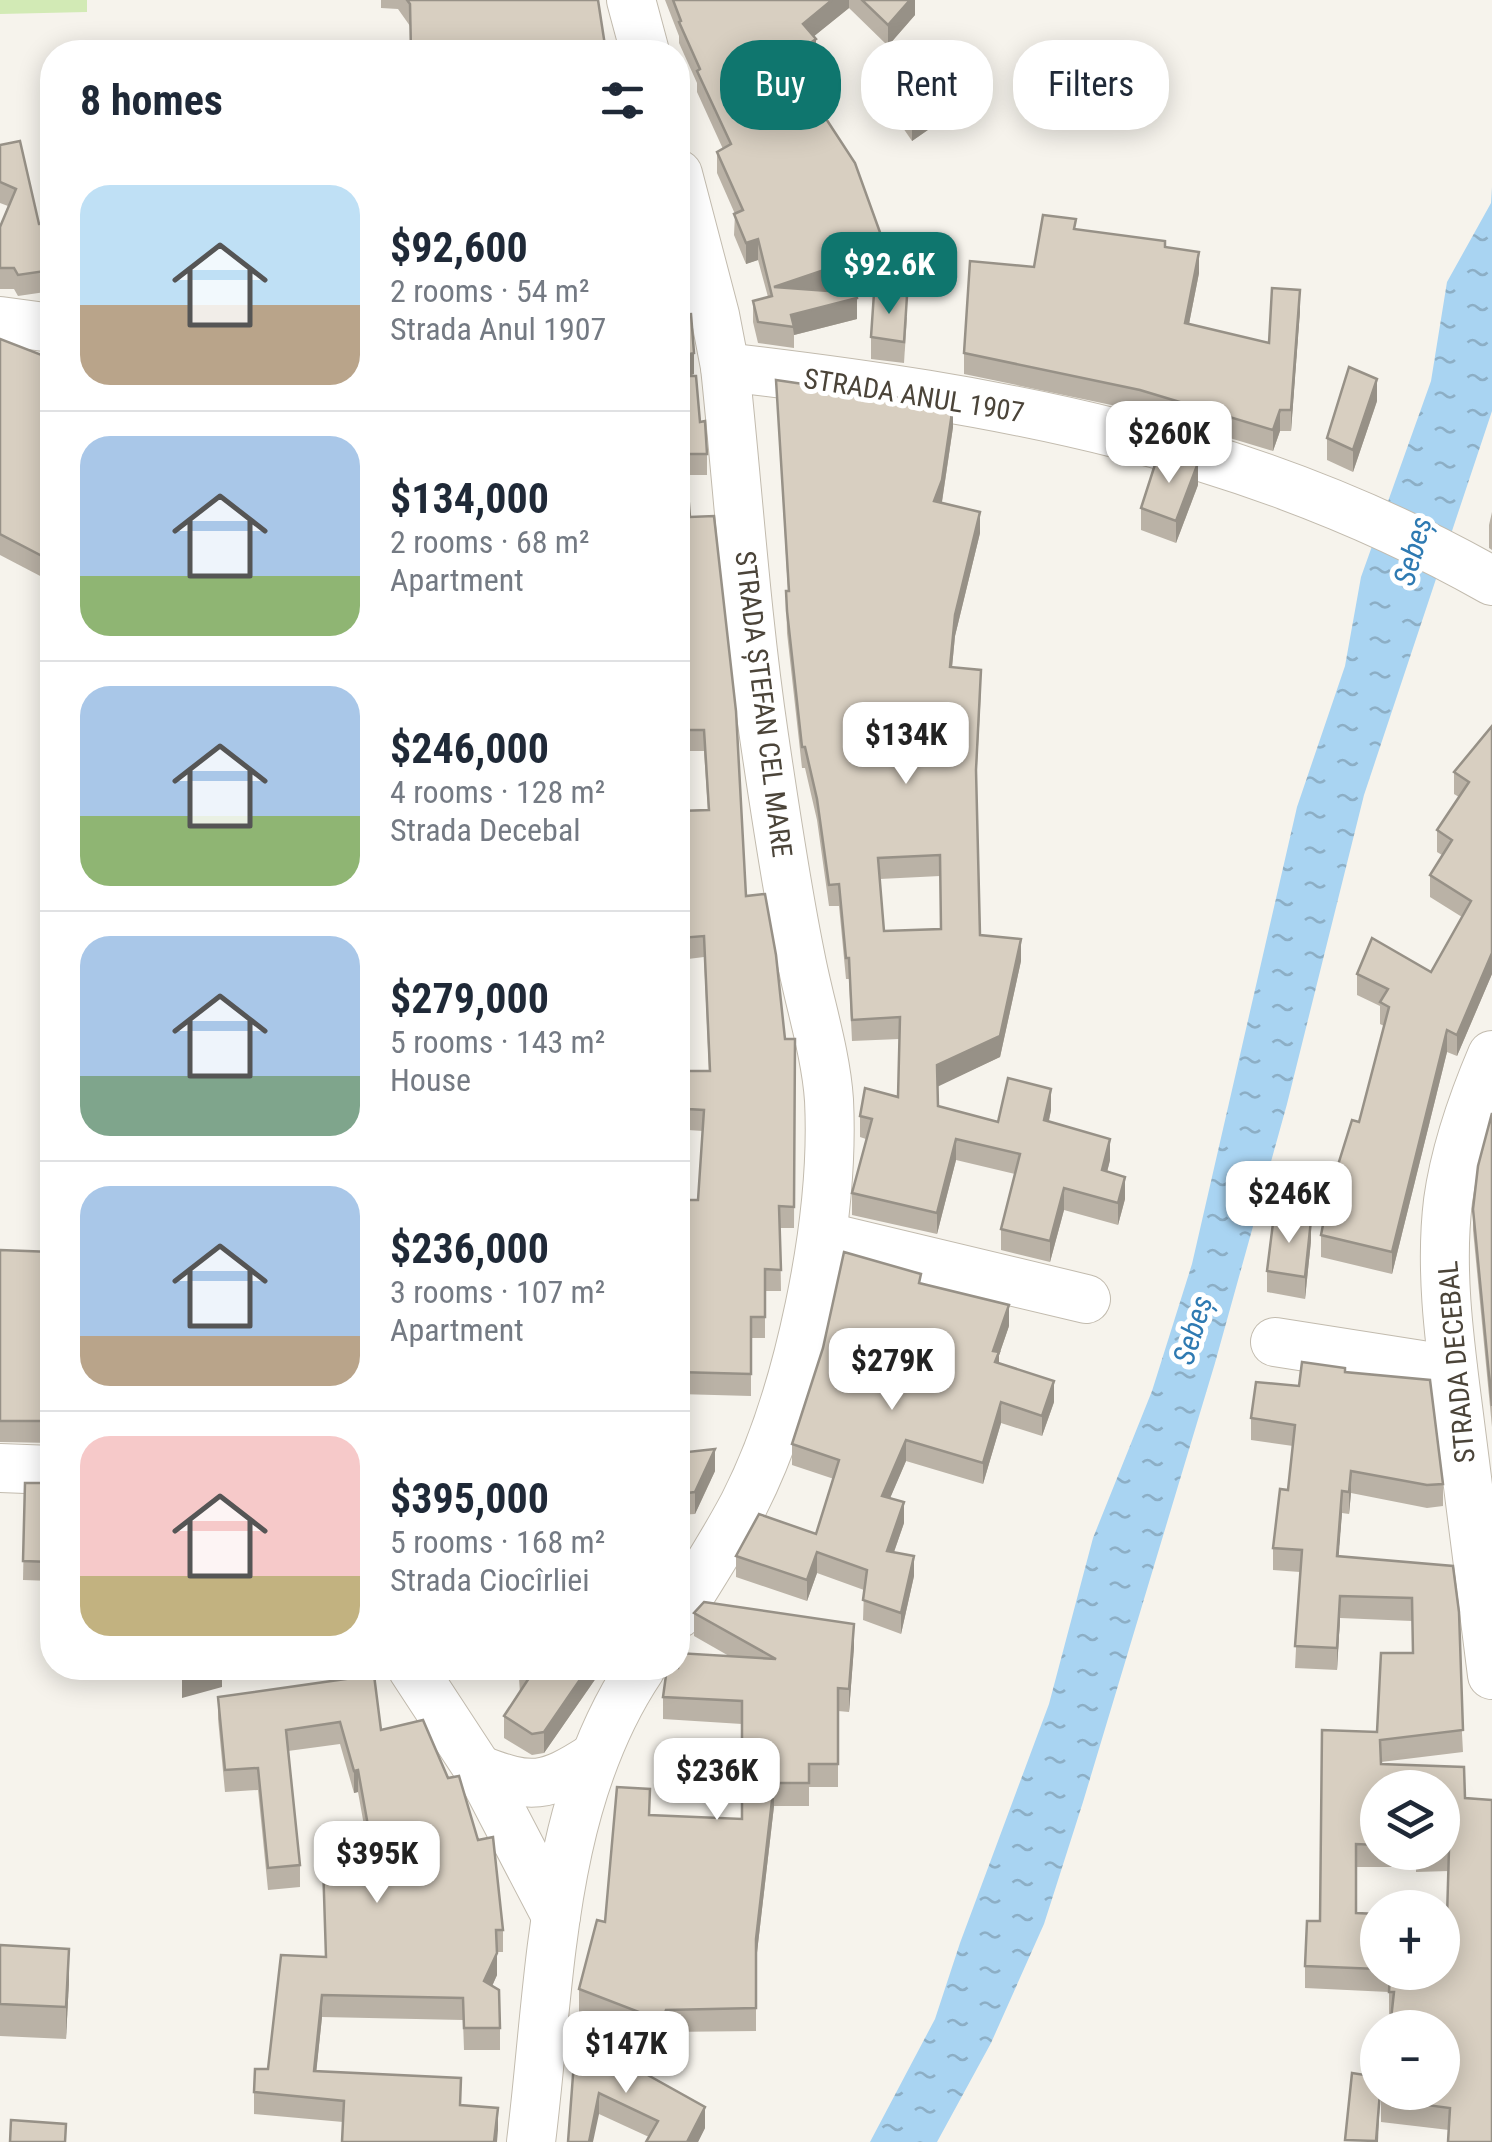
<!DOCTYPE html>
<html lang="en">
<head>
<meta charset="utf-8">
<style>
  body { margin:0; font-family:"Roboto Condensed",sans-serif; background:#f2f2f3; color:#1f2937; height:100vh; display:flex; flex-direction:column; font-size:38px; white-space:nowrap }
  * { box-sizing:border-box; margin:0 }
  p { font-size:32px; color:#747a83 }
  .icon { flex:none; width:55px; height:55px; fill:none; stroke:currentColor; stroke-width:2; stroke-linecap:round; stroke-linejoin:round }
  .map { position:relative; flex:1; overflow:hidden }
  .details { position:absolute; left:40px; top:40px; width:650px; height:1640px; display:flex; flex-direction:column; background:#fff; border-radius:40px; box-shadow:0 5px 25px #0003 }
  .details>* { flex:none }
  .banner { position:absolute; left:720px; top:40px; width:620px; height:90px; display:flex; gap:20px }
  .buttons { position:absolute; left:1360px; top:1770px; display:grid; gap:20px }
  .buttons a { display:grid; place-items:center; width:100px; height:100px; border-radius:50%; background:#fff; box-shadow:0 5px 25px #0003; font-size:50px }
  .price { position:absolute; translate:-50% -85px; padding:0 22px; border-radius:20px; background:#fff; color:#222; font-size:32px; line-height:65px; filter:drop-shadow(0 2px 5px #0008) }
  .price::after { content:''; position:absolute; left:50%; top:60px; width:30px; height:22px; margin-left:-15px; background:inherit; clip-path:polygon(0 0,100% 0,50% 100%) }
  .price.on { background:#0f766e; color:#fff }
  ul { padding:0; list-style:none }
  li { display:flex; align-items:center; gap:30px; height:250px; padding:0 40px }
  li+li { border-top:2px solid #e0e1e3 }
  li span { display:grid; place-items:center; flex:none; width:280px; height:200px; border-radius:30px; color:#555 }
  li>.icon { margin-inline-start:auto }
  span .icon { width:120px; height:120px; fill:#fffc; stroke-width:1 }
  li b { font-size:42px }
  h2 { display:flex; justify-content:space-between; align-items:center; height:120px; padding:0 40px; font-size:42px }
  .chip { padding:0 35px; border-radius:40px; background:#fff; box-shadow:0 5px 25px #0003; font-size:35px; line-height:90px }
  .chip.on { background:#0f766e; color:#fff }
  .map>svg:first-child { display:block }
  .green { fill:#d2eab5 }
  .water { fill:url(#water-ripples) }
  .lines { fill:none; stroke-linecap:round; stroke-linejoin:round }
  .minor-casing { stroke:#c2bbae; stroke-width:50 }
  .minor { stroke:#fff; stroke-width:48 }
  .wall { fill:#bab2a6; fill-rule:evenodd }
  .shaded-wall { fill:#979187 }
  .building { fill:#d8cfc1; stroke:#979187; stroke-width:2.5; fill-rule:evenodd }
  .labels { text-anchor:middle; stroke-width:10; stroke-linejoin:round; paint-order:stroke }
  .street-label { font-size:28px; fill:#4b4439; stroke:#fff }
  .water-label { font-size:30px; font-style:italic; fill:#2e7ab2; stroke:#fff }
</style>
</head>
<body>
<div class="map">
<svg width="1492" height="2142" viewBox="0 0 1492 2142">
  <defs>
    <pattern id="water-ripples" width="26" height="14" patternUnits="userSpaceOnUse" patternTransform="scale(2.5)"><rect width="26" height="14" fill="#a9d4f2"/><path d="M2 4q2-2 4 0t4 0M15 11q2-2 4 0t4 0" fill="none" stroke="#8caec5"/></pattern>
  </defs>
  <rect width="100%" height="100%" fill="#f6f3ec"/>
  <path class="green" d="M0 0H87V12L0 14Z"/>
  <path class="water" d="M1492 187V411L1364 795 1287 1104 1215 1363 1083 1802 1044 1924 991 2043 937 2142H870L935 2019 960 1943 1049 1704 1093 1538 1152 1391 1192 1264 1297 807 1345 666 1361 577 1431 381 1447 282 1491 203Z"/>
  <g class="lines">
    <g class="minor-casing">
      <g id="minor">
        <path d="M631 0 645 52"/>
        <path d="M678 174 715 315 725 367C738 490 746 614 764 736 775 810 786 886 801 959 810 1005 826 1054 829 1100 835 1221 799 1396 744 1504 724 1542 701 1578 678 1614"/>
        <path d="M0 321 52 328"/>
        <path d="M725 367C999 399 1249 443 1492 581"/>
        <path d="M1492 1055C1472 1102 1455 1150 1448 1201 1439 1274 1451 1351 1460 1423 1471 1507 1481 1591 1492 1675"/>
        <path d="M823 1236 1086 1299"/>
        <path d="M1275 1342 1453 1370"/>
        <path d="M0 1468 52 1470"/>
        <path d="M412 1668 484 1778 556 1916"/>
        <path d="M478 1769C531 1790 546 1788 594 1757"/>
        <path d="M531 2142C551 1983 549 1805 641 1668"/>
      </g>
    </g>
    <use href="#minor" class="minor"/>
  </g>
  <g class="wall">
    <path d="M381 0H598L410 26 398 9 381 8Z"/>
    <path d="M665 0H915V15L888 46 849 8 813 37 816 60 797 73 886 270 826 290 857 319 794 335V348L758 343 753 322V301L768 297 758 260 746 264 734 235 735 214 717 173V152L723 149 697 92V83L679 43V36Z"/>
    <path d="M877 68 945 118 912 141 877 90Z"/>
    <path d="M0 145 39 224 52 223V291L18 296 14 289H0V227L8 206 0 203Z"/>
    <path d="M1076 229 1165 247 1199 273 1189 324 1269 343 1300 311 1291 431H1280L1273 451 1140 411 964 374V353L1034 267Z"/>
    <path d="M678 315 694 374 689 376 707 454V475H687L690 517 746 896 785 1039H795L794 1228H780L781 1291H765V1338H751V1396L678 1394V1200H698L703 1131 688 1130 687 1071H709L704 957 680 960 678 942V811L708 810 704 751H678Z"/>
    <path d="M907 317 904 363 871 359V337Z"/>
    <path d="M0 339 52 359 44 578 0 555Z"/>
    <path d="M776 380 953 427 942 502 980 533 955 636 952 667 981 691 976 784 980 935 1021 961 1000 1057 937 1086 938 1106 998 1122 1051 1110 1049 1121 1110 1160 1107 1172 1125 1199 1118 1225 1064 1210 1050 1262 1001 1250V1229L1015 1174 956 1160 937 1234 852 1215V1193L866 1139 860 1137V1116L898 1097 899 1039 852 1041 849 979H846L839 906H829L817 820 805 768H802L787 633 786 591H788ZM940 876 941 929 884 931 880 879Z"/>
    <path d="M1377 401 1353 472 1327 460V438Z"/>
    <path d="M1198 485 1176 543 1141 530V508Z"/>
    <path d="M1492 512V550L1489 548V525Z"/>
    <path d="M1492 726V974L1457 1056 1447 1052 1392 1274 1321 1257V1235L1359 1122 1384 1026 1380 1024V1006L1357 995V974L1431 972 1462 917 1430 897V875L1442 855 1437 852V830L1459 797 1454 794V772Z"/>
    <path d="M1492 1113V1427L1473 1230V1209Z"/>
    <path d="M1311 1241 1305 1299 1267 1292V1271Z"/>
    <path d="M0 1250 52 1252V1443L0 1442Z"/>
    <path d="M1009 1326 999 1355V1364L1054 1402 1042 1436 1001 1423 983 1484 906 1461 890 1498 904 1523 894 1552 914 1576 901 1634 863 1620 864 1590 817 1573 807 1601 736 1577V1556L816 1534 834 1479 792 1465V1444Z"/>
    <path d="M1345 1372 1443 1484V1506L1427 1508 1351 1493 1349 1514 1342 1513 1338 1556 1453 1566 1463 1752 1381 1762V1764L1464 1767 1449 2130 1381 2122V2099L1391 2014H1389V1992L1305 1988V1966L1377 1732 1412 1653V1621L1340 1618 1337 1670 1295 1668 1300 1572 1273 1570V1548L1288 1490 1293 1446 1251 1440V1418L1299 1386ZM1378 1788H1442V1852H1378ZM1356 1867H1416V1872L1449 1871 1447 1917 1442 1972H1378V1914L1356 1913Z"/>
    <path d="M678 1453 715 1471 695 1514 678 1515Z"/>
    <path d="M25 1483H52V1581L23 1580Z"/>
    <path d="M694 1613 854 1647 849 1712 838 1711V1787H809V1806H774L756 1961V2031L666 2032 662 2044 579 2012V1989L650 1815 742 1819V1724L663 1719V1697L729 1656 694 1636Z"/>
    <path d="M496 1668H603L544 1753 532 1755 504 1738V1716L520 1693 519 1678Z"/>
    <path d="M218 1697 381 1730 503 1930V1952H497V1975L492 1986 500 2028V2050H464L463 2020 322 2017 316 2072 461 2105 498 2130 343 2122 254 2114V2092L268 2069 325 1957 370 1859 358 1792 354 1793 340 1744 288 1751 300 1865V1887L268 1890 258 1790 225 1792 218 1719Z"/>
    <path d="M0 1945 69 1981 66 2039 0 2036Z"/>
    <path d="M576 2035 705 2128 698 2142H646L649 2137 599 2114Z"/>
  </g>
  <g class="shaded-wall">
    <path d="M832 0H849V8L803 45V24Z"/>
    <path d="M910 0H915V15L888 46V25Z"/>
    <path d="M816 39V60L787 80V59Z"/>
    <path d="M945 97V118L912 141V120Z"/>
    <path d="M758 239V260L746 264V243Z"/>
    <path d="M886 249V270L774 308V287Z"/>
    <path d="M1199 252V273L1185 344V323Z"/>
    <path d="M1300 290V311L1291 431V410Z"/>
    <path d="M857 298V319L794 335 791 315Z"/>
    <path d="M694 353V374L678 379V357Z"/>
    <path d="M1377 379V401L1353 472V450Z"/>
    <path d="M953 406V427L942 501 934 522V501Z"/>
    <path d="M1280 410V431L1273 451V430Z"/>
    <path d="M1198 463V485L1176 543V521Z"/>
    <path d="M980 512V533L955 636 950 688V667L955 615Z"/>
    <path d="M52 538V559L44 578V557Z"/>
    <path d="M1021 939V961L1000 1057 937 1087V1065Z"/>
    <path d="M1492 953V974L1457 1056V1035Z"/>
    <path d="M1447 1030V1052L1392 1274V1252Z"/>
    <path d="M1051 1089V1110L1044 1142V1120Z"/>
    <path d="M956 1139V1160L937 1234V1213Z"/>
    <path d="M1110 1139V1160L1102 1192V1170Z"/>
    <path d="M1125 1177V1199L1118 1225V1203Z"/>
    <path d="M1064 1188V1210L1050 1262V1241Z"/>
    <path d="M1311 1220V1241L1305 1299V1277Z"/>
    <path d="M1009 1305V1326L999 1355V1373L993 1351Z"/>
    <path d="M1054 1381V1402L1042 1436V1416Z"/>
    <path d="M1001 1402V1423L983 1484V1463Z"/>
    <path d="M906 1440V1461L882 1517V1496Z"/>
    <path d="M715 1449V1471L695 1514V1492Z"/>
    <path d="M1351 1471V1493L1349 1514V1492Z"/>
    <path d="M1342 1491V1513L1337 1578V1556Z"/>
    <path d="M904 1502V1523L887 1572V1551Z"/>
    <path d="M817 1552V1573L807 1601V1580Z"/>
    <path d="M914 1556V1576L901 1634V1613Z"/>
    <path d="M1340 1596V1618L1337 1670V1648Z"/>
    <path d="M854 1624V1647L849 1712V1689Z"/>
    <path d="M213 1668H222V1687L182 1698V1677Z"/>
    <path d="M588 1668H603L544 1753V1732Z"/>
    <path d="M358 1770V1792L354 1793V1771Z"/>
    <path d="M774 1783V1806L756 1961V1939Z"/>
    <path d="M69 1949V1981L66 2039V2007Z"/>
    <path d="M497 1953V1975L484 2004V1981Z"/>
    <path d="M322 1995V2017L314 2094V2071Z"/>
    <path d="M666 2010V2032L662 2044V2021Z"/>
    <path d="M1380 2092 1378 2142H1376Z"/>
    <path d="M599 2093V2114L593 2142H589Z"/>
    <path d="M705 2107V2128L698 2142H687Z"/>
    <path d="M498 2108V2130L497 2142H494Z"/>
  </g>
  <g class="building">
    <path d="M407 0H598L606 52H411L410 4Z"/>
    <path d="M673 0H832L803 24 816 39 787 59 855 163 886 249 774 287 856 293 857 298 791 315 794 327 758 322 753 301 772 296 758 239 746 243 734 214 743 210 717 152 731 144 697 71 700 69 679 22 681 21Z"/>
    <path d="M862 0H910L888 25Z"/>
    <path d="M913 47 945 97 912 120 877 68Z"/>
    <path d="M20 141 39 224 52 223V270L18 275 14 268H0V227L16 189 0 182V145Z"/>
    <path d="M1043 215 1076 219 1074 229 1165 241V247L1199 252 1185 323 1269 343 1272 288 1300 290 1291 410H1280L1273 430 1140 390 964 353 970 261 1034 267Z"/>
    <path d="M874 293 907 296 904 342 871 337Z"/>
    <path d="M691 314 694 353 678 357V315Z"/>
    <path d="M0 339 52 359V538L44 557 0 534Z"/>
    <path d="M1349 367 1377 379 1353 450 1327 438Z"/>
    <path d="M678 376H696L700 422 705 421 707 454H685L690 517 714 516 736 711 746 896 765 894 776 955 785 1039H795L794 1207 779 1206 781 1270 765 1269V1317H751V1374L678 1372V1200H698L704 1110 688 1109 687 1071H710L704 936 680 938 678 921V811L709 810 704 730H678Z"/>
    <path d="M776 380 953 406 942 480 934 501 980 512 955 615 950 667 981 670 976 770 980 935 1021 939 1000 1036 937 1065 938 1106 998 1122 1008 1078 1051 1089 1044 1120 1110 1139 1102 1170 1125 1177 1118 1203 1064 1188 1050 1241 1001 1229 1020 1154 956 1139 937 1213 852 1193 872 1119 860 1116 865 1088 898 1097 900 1017 852 1020 849 958H846L839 884 829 885 817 799 805 747H802L787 611 786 591H789ZM940 855 941 929 884 931 878 858Z"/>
    <path d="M1159 452 1198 463 1176 521 1141 508Z"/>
    <path d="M1492 726V953L1457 1035 1447 1030 1392 1252 1321 1235 1329 1194 1352 1120 1359 1122 1389 1007 1380 1002 1388 989 1357 974 1372 938 1431 972 1471 901 1430 875 1452 840 1437 830 1469 782 1454 772Z"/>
    <path d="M1492 1113V1406L1473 1209 1478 1166Z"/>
    <path d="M1274 1215 1311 1220 1305 1277 1267 1271Z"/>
    <path d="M0 1250 52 1252V1421H0Z"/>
    <path d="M844 1252 921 1274 919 1283 1009 1305 993 1351 999 1352 995 1362 1054 1381 1042 1416 1001 1402 983 1463 906 1440 882 1496 904 1502 887 1551 914 1556 901 1613 863 1600 867 1570 817 1552 807 1580 736 1556 759 1514 816 1534 839 1460 792 1444 823 1348Z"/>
    <path d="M1302 1362 1345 1368V1372L1430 1380 1443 1484 1427 1485 1351 1471 1349 1492 1342 1491 1337 1556 1453 1566 1459 1612 1463 1730 1380 1740 1381 1764 1464 1767 1465 1798 1492 1800V2142H1448L1450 2108 1381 2099 1382 2092H1442V2028H1390L1394 1992H1389L1390 1972H1442V1917H1447L1449 1849H1442V1788H1378V1845L1356 1844V1913L1378 1914V1969L1305 1966 1307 1921H1320L1322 1730 1377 1732 1381 1653H1413L1412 1598 1340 1596 1337 1648 1295 1646 1302 1550 1273 1548 1280 1489 1288 1490 1295 1425 1251 1418 1256 1382 1299 1386Z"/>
    <path d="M715 1449 695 1492 678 1494V1453Z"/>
    <path d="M25 1483H52V1562L23 1561Z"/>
    <path d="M704 1602 854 1624 849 1689 838 1688V1764H809V1783H774L756 1939V2008L666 2010 662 2021 579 1989 597 1920 605 1922 617 1787 650 1789 649 1815 742 1819V1701L663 1697 667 1668H678V1653L776 1659 694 1613Z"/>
    <path d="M181 1668H213L182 1677Z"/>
    <path d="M522 1668H588L544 1732 532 1734 504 1716 529 1678 519 1671Z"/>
    <path d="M374 1675 381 1730 423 1720 448 1778 459 1776 478 1840 493 1837 503 1930H496L497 1953 484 1981 499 1990 500 2028H464L463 1998 322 1995 314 2071 461 2078 460 2105 498 2108 494 2142H342L344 2101 254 2092 255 2069H268L281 1955 326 1957 323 1863 374 1859 358 1770 354 1771 340 1722 286 1730 300 1865 268 1868 258 1768 225 1770 218 1697Z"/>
    <path d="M0 1945 69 1949 66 2007 0 2004Z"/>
    <path d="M576 2035 705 2107 687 2142H646L658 2121 599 2093 589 2142H568Z"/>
    <path d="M1352 2073 1378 2077V2092H1380L1376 2141 1345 2140Z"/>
    <path d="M11 2120 66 2124 65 2142H10Z"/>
  </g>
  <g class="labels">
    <g class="street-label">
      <text transform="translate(914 395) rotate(9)" y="10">STRADA ANUL 1907</text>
      <text transform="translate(764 704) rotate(83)" y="10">STRADA ȘTEFAN CEL MARE</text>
      <text transform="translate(1456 1362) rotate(-95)" y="10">STRADA DECEBAL</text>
    </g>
    <g class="water-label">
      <text transform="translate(1413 551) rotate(-74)" y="10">Sebeș</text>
      <text transform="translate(1193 1330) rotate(-73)" y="10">Sebeș</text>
    </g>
  </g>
</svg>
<div class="buttons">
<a><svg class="icon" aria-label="layers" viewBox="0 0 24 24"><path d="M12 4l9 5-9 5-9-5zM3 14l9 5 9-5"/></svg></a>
<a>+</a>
<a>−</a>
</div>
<b class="price on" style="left:889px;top:317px">$92.6K</b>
<b class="price" style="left:1169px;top:486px">$260K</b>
<b class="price" style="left:906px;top:787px">$134K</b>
<b class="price" style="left:1289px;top:1246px">$246K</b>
<b class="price" style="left:892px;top:1413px">$279K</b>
<b class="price" style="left:717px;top:1823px">$236K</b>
<b class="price" style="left:377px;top:1906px">$395K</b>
<b class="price" style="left:626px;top:2096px">$147K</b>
<div class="banner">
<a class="chip on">Buy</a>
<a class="chip">Rent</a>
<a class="chip">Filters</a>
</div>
<section class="details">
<h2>8 homes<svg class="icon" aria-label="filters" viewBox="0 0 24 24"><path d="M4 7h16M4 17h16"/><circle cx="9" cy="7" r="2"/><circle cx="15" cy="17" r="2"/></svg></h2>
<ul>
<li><span style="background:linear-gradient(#bfe0f5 60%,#b9a48a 0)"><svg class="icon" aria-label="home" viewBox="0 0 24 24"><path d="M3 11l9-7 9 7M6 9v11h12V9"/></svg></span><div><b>$92,600</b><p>2 rooms · 54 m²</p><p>Strada Anul 1907</p></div></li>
<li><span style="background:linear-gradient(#a9c7e8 70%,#8fb573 0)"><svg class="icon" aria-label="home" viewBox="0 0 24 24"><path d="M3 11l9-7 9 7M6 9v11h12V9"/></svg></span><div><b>$134,000</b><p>2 rooms · 68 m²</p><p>Apartment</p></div></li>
<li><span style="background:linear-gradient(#a9c7e8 65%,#8fb573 0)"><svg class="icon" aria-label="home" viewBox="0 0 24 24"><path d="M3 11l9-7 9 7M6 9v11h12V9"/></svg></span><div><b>$246,000</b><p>4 rooms · 128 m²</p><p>Strada Decebal</p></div></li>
<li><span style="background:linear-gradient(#a9c7e8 70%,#7fa58c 0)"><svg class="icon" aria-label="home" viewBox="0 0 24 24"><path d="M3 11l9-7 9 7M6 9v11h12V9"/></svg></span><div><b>$279,000</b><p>5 rooms · 143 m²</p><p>House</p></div></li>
<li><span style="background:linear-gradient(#a9c7e8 75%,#b9a48a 0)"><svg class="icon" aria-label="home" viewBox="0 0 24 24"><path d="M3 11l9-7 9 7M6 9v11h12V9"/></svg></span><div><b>$236,000</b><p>3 rooms · 107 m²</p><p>Apartment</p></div></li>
<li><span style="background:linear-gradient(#f6c9c9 70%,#c2b280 0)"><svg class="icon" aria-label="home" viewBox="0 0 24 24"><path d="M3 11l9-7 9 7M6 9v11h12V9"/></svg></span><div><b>$395,000</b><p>5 rooms · 168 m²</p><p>Strada Ciocîrliei</p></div></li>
</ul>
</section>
</div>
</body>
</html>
